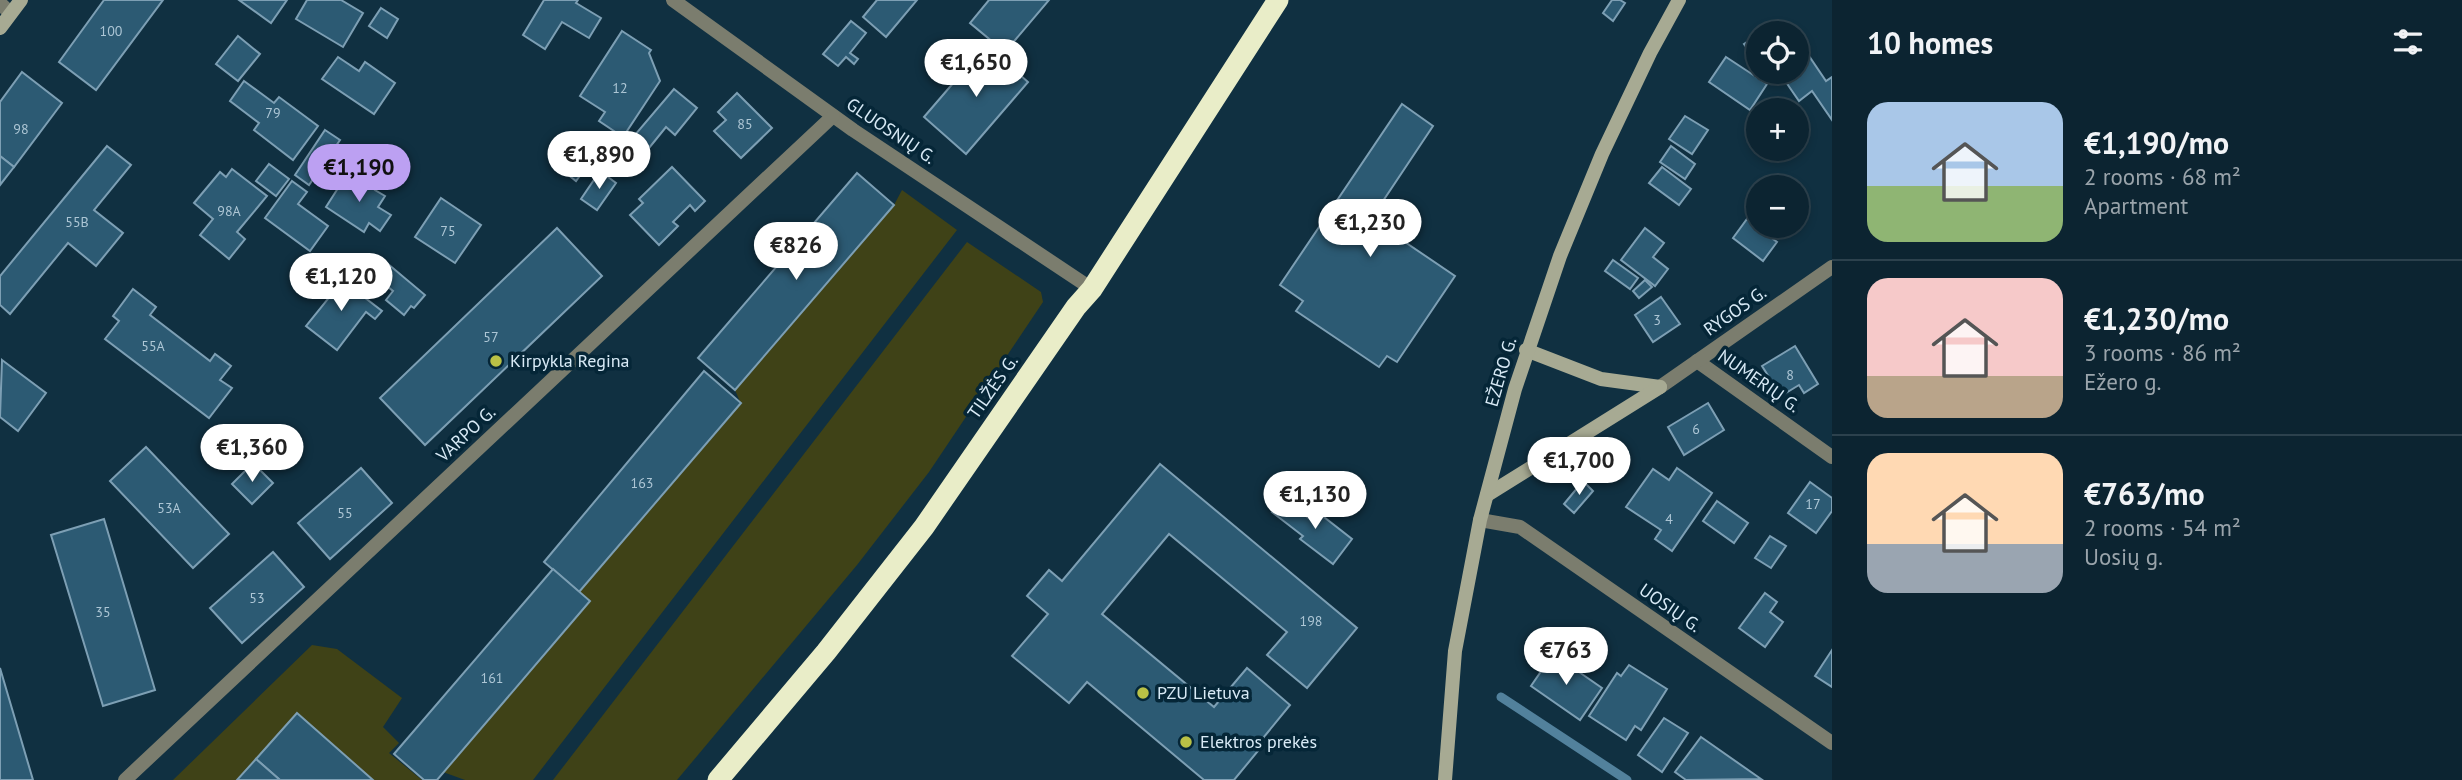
<!DOCTYPE html>
<html lang="en">
<head>
<meta charset="utf-8">
<style>
  body { margin:0; font-family:"PT Sans",sans-serif; background:#1a303d; color:#f1f3f6; height:100vh; display:flex; flex-direction:column; font-size:26px; white-space:nowrap }
  * { box-sizing:border-box; margin:0 }
  p { font-size:23px; color:#9aa4ab }
  .icon { flex:none; width:38px; height:38px; fill:none; stroke:currentColor; stroke-width:2; stroke-linecap:round; stroke-linejoin:round }
  .map { position:relative; flex:1; overflow:hidden }
  .sheet { display:flex; flex-direction:column; background:#0c2431; width:630px }
  .sheet>* { flex:none }
  .controls { position:absolute; left:1746px; top:21px; display:grid; gap:14px }
  .controls a { display:grid; place-items:center; width:63px; height:63px; border-radius:50%; background:#0c2431; box-shadow:0 4px 10px #0003,0 0 0 2px #2c414d; font-size:35px }
  .price { position:absolute; translate:-50% -60px; padding:0 16px; border-radius:24px; background:#fff; color:#222; font-size:23px; line-height:46px; filter:drop-shadow(0 2px 4px #0008) }
  .price::after { content:''; position:absolute; left:50%; top:42px; width:21px; height:16px; margin-left:-10px; background:inherit; clip-path:polygon(0 0,100% 0,50% 100%) }
  .price.current { background:#bca0f2; color:#111 }
  ul { padding:0; list-style:none }
  li { display:flex; align-items:center; gap:21px; height:175px; padding:0 35px }
  li+li { border-top:2px solid #2c414d }
  li span { display:grid; place-items:center; flex:none; width:196px; height:140px; border-radius:21px; color:#555 }
  li>.icon { margin-inline-start:auto }
  span .icon { width:84px; height:84px; fill:#fffc; stroke-width:1 }
  li b { font-size:30px }
  h2 { display:flex; justify-content:space-between; align-items:center; height:84px; padding:0 35px; font-size:30px }
  main { display:flex; flex:1; min-height:0 }
  .map>svg:first-child { display:block }
  .green { fill:#3f4217 }
  .lines { fill:none; stroke-linecap:round; stroke-linejoin:round }
  .stream { stroke:#52819c; stroke-width:9 }
  .building { fill:#2c5a73; stroke:#7d9fb4; stroke-width:2 }
  .street { stroke:#7b7d6e; stroke-width:14 }
  .secondary { stroke:#a7aa93; stroke-width:14 }
  .highway { stroke:#e9edc8; stroke-width:21 }
  .poi-dot { fill:#b9c146; stroke:#052637; stroke-width:2.5 }
  .labels { text-anchor:middle; stroke-width:7; stroke-linejoin:round; paint-order:stroke }
  .number-label { font-size:14px; fill:#adc6d5 }
  .street-label { font-size:18px; fill:#d8eaf6; stroke:#052637 }
  .poi-label { font-size:18px; fill:#d8eaf6; stroke:#052637; text-anchor:start }
</style>
</head>
<body>
<main>
<div class="map">
<svg width="1832" height="780" viewBox="0 0 1832 780">
  <rect width="100%" height="100%" fill="#103041"/>
  <g class="green">
    <path d="M902 190 957 230 533 780H465L443 772 590 601 579 592 741 404 735 390 894 205Z"/>
    <path d="M967 242 1041 292 1043 302 929 472 857 565 677 780H553Z"/>
    <path d="M312 645 337 649 402 698 383 727 399 743 389 753 422 780H173Z"/>
  </g>
  <g class="lines">
    <path class="stream" d="M1501 697 1627 780"/>
  </g>
  <g class="building">
    <path d="M104 0H163L96 90 59 62Z"/>
    <path d="M239 0H287L271 23Z"/>
    <path d="M307 0H341L363 13 343 47 296 19Z"/>
    <path d="M544 0H578L576 3 601 18 589 38 562 22 545 49 523 35Z"/>
    <path d="M877 0H917L886 37 863 17Z"/>
    <path d="M989 0H1049L1005 52 970 23Z"/>
    <path d="M1612 0H1620L1625 3 1613 21 1603 13Z"/>
    <path d="M381 8 398 19 387 38 369 26Z"/>
    <path d="M851 21 866 33 850 53 858 59 854 64 846 57 838 66 823 54Z"/>
    <path d="M622 31 651 50 649 53 660 81 623 137 599 121 605 112 580 96Z"/>
    <path d="M1759 34V66L1744 44Z"/>
    <path d="M238 36 260 54 238 81 216 64Z"/>
    <path d="M986 45 1028 82 966 154 924 117Z"/>
    <path d="M1797 56 1802 61 1809 56 1826 81 1832 77V120L1812 91 1799 101 1779 72H1797Z"/>
    <path d="M338 57 359 71 365 62 395 83 374 114 322 79Z"/>
    <path d="M1726 57 1767 84 1750 110 1709 82Z"/>
    <path d="M22 72 62 103 14 167 0 156V102Z"/>
    <path d="M244 81 274 103 279 97 318 126 293 160 254 130 259 123 230 101Z"/>
    <path d="M674 89 697 108 675 135 666 127 649 148 634 136Z"/>
    <path d="M737 93 772 128 741 158 714 131 726 120 718 112Z"/>
    <path d="M1402 104 1433 126 1371 219 1455 276 1397 362 1387 356 1379 367 1296 311 1303 301 1280 285Z"/>
    <path d="M1685 116 1708 130 1692 154 1669 139Z"/>
    <path d="M325 130 340 140 309 185 295 175Z"/>
    <path d="M107 146 131 165 94 210 123 233 96 266 68 243 10 314 0 305V276Z"/>
    <path d="M1671 146 1695 164 1685 179 1660 162Z"/>
    <path d="M570 150 588 165 576 181 557 166Z"/>
    <path d="M0 156 14 167 0 185Z"/>
    <path d="M269 164 289 179 276 196 256 181Z"/>
    <path d="M672 167 705 201 695 211 690 205 673 222 678 226 659 245 630 215 643 203 639 199Z"/>
    <path d="M1662 167 1691 189 1679 205 1649 183Z"/>
    <path d="M232 169 267 196 237 232 245 239 229 259 200 235 213 219 194 203 220 172 226 177Z"/>
    <path d="M600 171 616 183 597 210 581 199Z"/>
    <path d="M357 172 377 186 375 190 385 196 378 207 391 215 380 231 369 223 364 232 326 207 342 182 348 186Z"/>
    <path d="M857 173 894 205 735 390 698 358Z"/>
    <path d="M292 181 307 192 298 204 328 226 310 251 265 218Z"/>
    <path d="M441 198 481 225 455 263 415 237Z"/>
    <path d="M1758 213 1759 226H1764L1761 230 1777 242 1763 261 1733 238 1747 219 1751 222Z"/>
    <path d="M557 228 602 276 425 445 380 398Z"/>
    <path d="M1645 228 1664 243 1653 257 1668 269 1655 286 1621 260Z"/>
    <path d="M1613 260 1638 278 1630 289 1605 271Z"/>
    <path d="M388 264 425 295 414 308 411 306 404 315 386 300 393 291 377 278Z"/>
    <path d="M334 274 382 311 375 319 366 312 337 350 306 326 336 289 327 282Z"/>
    <path d="M1645 280 1652 287 1639 298 1633 291Z"/>
    <path d="M133 289 156 307 150 315 210 361 215 354 231 366 220 380 232 388 209 418 105 339 119 321 113 316Z"/>
    <path d="M1661 297 1680 324 1653 342 1635 315Z"/>
    <path d="M1795 346 1818 384 1804 393 1799 385 1781 396 1762 366Z"/>
    <path d="M2 360 46 393 18 431 0 417Z"/>
    <path d="M704 371 741 403 579 592 544 562Z"/>
    <path d="M1708 403 1724 430 1684 455 1668 427Z"/>
    <path d="M146 447 229 534 193 568 110 481Z"/>
    <path d="M253 463 273 483 252 504 232 484Z"/>
    <path d="M1160 464 1357 628 1307 688 1267 655 1287 632 1169 534 1102 614 1214 707 1247 668 1290 705 1259 743 1262 746 1234 780H1204L1087 682 1069 703 1012 656 1048 614 1027 596 1049 570 1062 581Z"/>
    <path d="M361 468 392 503 330 559 298 523Z"/>
    <path d="M1677 468 1712 493 1672 551 1655 539 1661 530 1626 507 1653 469 1669 480Z"/>
    <path d="M1583 481 1593 491 1574 513 1564 504Z"/>
    <path d="M1810 482 1832 498V511L1816 533 1788 513Z"/>
    <path d="M1282 498 1314 522 1320 514 1352 539 1333 564 1300 539 1303 536 1272 512Z"/>
    <path d="M1717 501 1748 523 1734 543 1703 521Z"/>
    <path d="M104 519 155 690 103 706 51 535Z"/>
    <path d="M1770 536 1786 546 1771 568 1755 558Z"/>
    <path d="M273 552 304 587 242 643 210 608Z"/>
    <path d="M553 569 590 601 437 780H424L394 754Z"/>
    <path d="M1765 593 1777 602 1770 612 1783 622 1765 647 1739 628Z"/>
    <path d="M1832 650V687L1815 676Z"/>
    <path d="M1553 654 1602 688 1580 720 1531 686Z"/>
    <path d="M1629 665 1667 689 1641 730 1635 726 1626 740 1589 716 1617 673 1621 676Z"/>
    <path d="M0 668 33 780H0Z"/>
    <path d="M297 713 373 780H280L256 759Z"/>
    <path d="M1664 718 1688 733 1662 772 1638 755Z"/>
    <path d="M1701 737 1761 779 1686 780 1675 772Z"/>
    <path d="M256 759 280 780H237Z"/>
  </g>
  <g class="lines">
    <g class="street">
      <path d="M673 0 853 130 1092 289"/>
      <path d="M0 3 10 13"/>
      <path d="M1697 361 1832 457"/>
      <path d="M1660 387 1832 267"/>
      <path d="M1480 520 1520 527 1832 743"/>
      <path d="M125 780 833 116"/>
    </g>
    <g class="secondary">
      <path d="M0 28 21 0"/>
      <path d="M1526 350 1601 379 1660 387"/>
      <path d="M1487 495 1660 387"/>
      <path d="M1445 780 1455 651 1480 520 1515 389 1560 256 1602 154 1650 53 1679 0"/>
    </g>
    <path class="highway" d="M718 780 826 652 924 527 1076 307 1092 289 1278 0"/>
  </g>
  <g class="poi-dot">
    <circle cx="496" cy="361" r="7"/>
    <circle cx="1143" cy="693" r="7"/>
    <circle cx="1186" cy="742" r="7"/>
  </g>
  <g class="labels">
    <g class="number-label">
      <text x="111" y="36">100</text>
      <text x="620" y="93">12</text>
      <text x="273" y="118">79</text>
      <text x="745" y="129">85</text>
      <text x="21" y="134">98</text>
      <text x="229" y="216">98A</text>
      <text x="77" y="227">55B</text>
      <text x="448" y="236">75</text>
      <text x="1657" y="325">3</text>
      <text x="491" y="342">57</text>
      <text x="153" y="351">55A</text>
      <text x="1790" y="380">8</text>
      <text x="1696" y="434">6</text>
      <text x="642" y="488">163</text>
      <text x="1813" y="509">17</text>
      <text x="169" y="513">53A</text>
      <text x="345" y="518">55</text>
      <text x="1669" y="524">4</text>
      <text x="257" y="603">53</text>
      <text x="103" y="617">35</text>
      <text x="1311" y="626">198</text>
      <text x="492" y="683">161</text>
    </g>
    <g class="street-label">
      <text transform="translate(891 131) rotate(34)" y="6">GLUOSNIŲ G.</text>
      <text transform="translate(1735 311) rotate(-35)" y="6">RYGOS G.</text>
      <text transform="translate(1501 372) rotate(-74)" y="6">EŽERO G.</text>
      <text transform="translate(1759 381) rotate(35)" y="6">NUMERIŲ G.</text>
      <text transform="translate(993 387) rotate(-55)" y="6">TILŽĖS G.</text>
      <text transform="translate(466 434) rotate(-43)" y="6">VARPO G.</text>
      <text transform="translate(1670 608) rotate(35)" y="6">UOSIŲ G.</text>
    </g>
    <g class="poi-label">
      <text x="510" y="367">Kirpykla Regina</text>
      <text x="1157" y="699">PZU Lietuva</text>
      <text x="1200" y="748">Elektros prekės</text>
    </g>
  </g>
</svg>
<div class="controls">
<a><svg class="icon" aria-label="locate" viewBox="0 0 24 24"><circle cx="12" cy="12" r="6"/><path d="M12 2v4M12 18v4M2 12h4M18 12h4"/></svg></a>
<a>+</a>
<a>−</a>
</div>
<b class="price" style="left:976px;top:99px">€1,650</b>
<b class="price" style="left:599px;top:191px">€1,890</b>
<b class="price current" style="left:359px;top:204px">€1,190</b>
<b class="price" style="left:1370px;top:259px">€1,230</b>
<b class="price" style="left:796px;top:282px">€826</b>
<b class="price" style="left:341px;top:313px">€1,120</b>
<b class="price" style="left:252px;top:484px">€1,360</b>
<b class="price" style="left:1579px;top:497px">€1,700</b>
<b class="price" style="left:1315px;top:531px">€1,130</b>
<b class="price" style="left:1566px;top:687px">€763</b>
</div>
<section class="sheet">
<h2>10 homes<svg class="icon" aria-label="filters" viewBox="0 0 24 24"><path d="M4 7h16M4 17h16"/><circle cx="9" cy="7" r="2"/><circle cx="15" cy="17" r="2"/></svg></h2>
<ul>
<li><span style="background:linear-gradient(#a9c7e8 60%,#8fb573 0)"><svg class="icon" aria-label="home" viewBox="0 0 24 24"><path d="M3 11l9-7 9 7M6 9v11h12V9"/></svg></span><div><b>€1,190/mo</b><p>2 rooms · 68 m²</p><p>Apartment</p></div></li>
<li><span style="background:linear-gradient(#f6c9c9 70%,#b9a48a 0)"><svg class="icon" aria-label="home" viewBox="0 0 24 24"><path d="M3 11l9-7 9 7M6 9v11h12V9"/></svg></span><div><b>€1,230/mo</b><p>3 rooms · 86 m²</p><p>Ežero g.</p></div></li>
<li><span style="background:linear-gradient(#ffd9b3 65%,#9aa5b1 0)"><svg class="icon" aria-label="home" viewBox="0 0 24 24"><path d="M3 11l9-7 9 7M6 9v11h12V9"/></svg></span><div><b>€763/mo</b><p>2 rooms · 54 m²</p><p>Uosių g.</p></div></li>
</ul>
</section>
</main>
</body>
</html>
